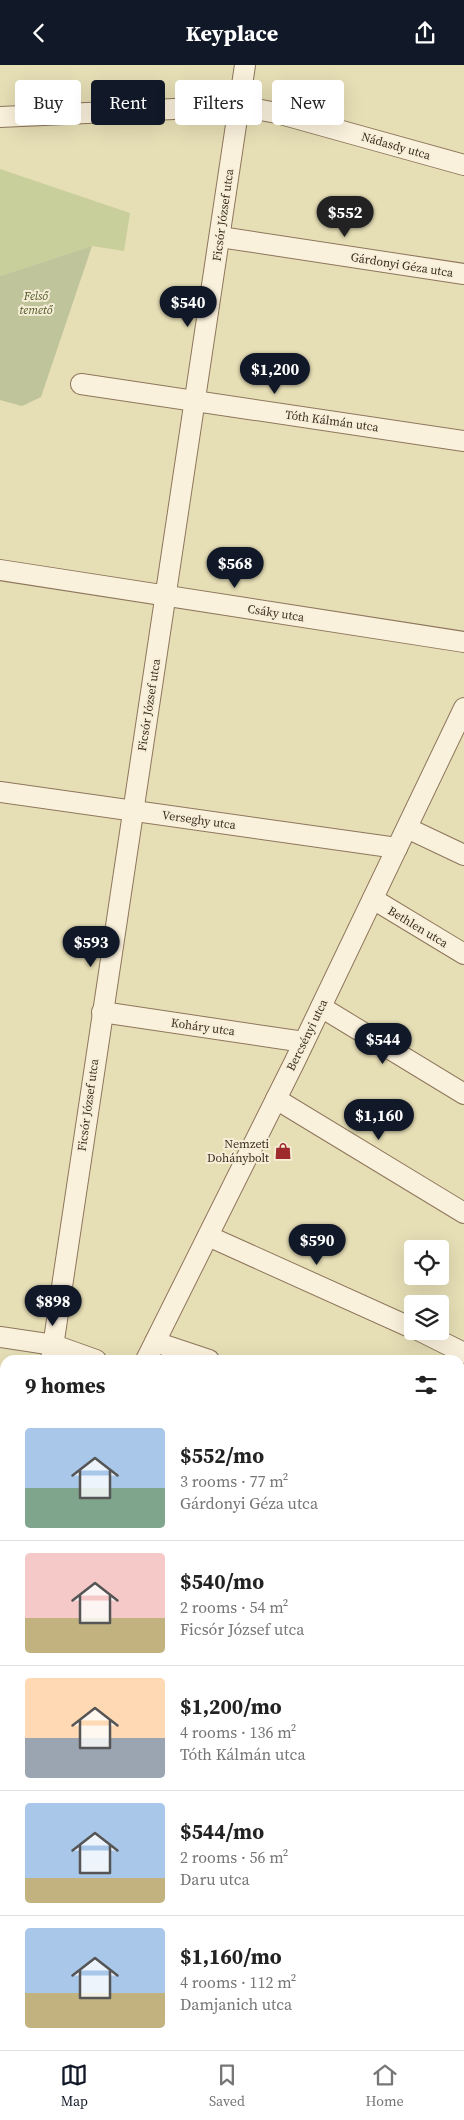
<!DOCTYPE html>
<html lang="en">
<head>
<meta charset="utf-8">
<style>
  body { margin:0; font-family:"Source Serif 4",serif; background:#f2f2f2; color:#222; height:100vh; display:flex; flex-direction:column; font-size:19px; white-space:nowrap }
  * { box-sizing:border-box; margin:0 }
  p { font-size:16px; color:#767676 }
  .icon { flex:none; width:28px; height:28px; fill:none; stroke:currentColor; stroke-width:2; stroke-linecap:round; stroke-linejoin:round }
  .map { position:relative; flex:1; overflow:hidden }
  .sheet { position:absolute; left:0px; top:1290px; width:465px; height:695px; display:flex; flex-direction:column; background:#fff; border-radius:15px 15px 0 0; box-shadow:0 5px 20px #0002 }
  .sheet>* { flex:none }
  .hud { position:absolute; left:15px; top:15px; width:435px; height:45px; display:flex; gap:10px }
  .tools { position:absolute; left:404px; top:1175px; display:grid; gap:10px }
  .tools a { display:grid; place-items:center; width:45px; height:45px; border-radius:5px; background:#fff; box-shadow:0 5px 20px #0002; font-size:25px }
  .price { position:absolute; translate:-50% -42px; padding:0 11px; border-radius:18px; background:#111827; color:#fff; font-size:16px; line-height:32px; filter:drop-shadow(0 1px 2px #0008) }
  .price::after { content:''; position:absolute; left:50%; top:30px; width:15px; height:11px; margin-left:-8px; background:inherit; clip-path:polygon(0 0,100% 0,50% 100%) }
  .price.active { background:#222; color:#fff }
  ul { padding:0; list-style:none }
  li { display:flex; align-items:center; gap:15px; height:125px; padding:0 25px }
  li+li { border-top:1px solid #e0e0e0 }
  li span { display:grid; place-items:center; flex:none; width:140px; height:100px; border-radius:5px; color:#555 }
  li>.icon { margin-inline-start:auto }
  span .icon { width:60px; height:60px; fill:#fffc; stroke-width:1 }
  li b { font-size:21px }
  h2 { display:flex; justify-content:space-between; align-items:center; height:60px; padding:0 25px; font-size:21px }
  .tag { padding:0 18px; border-radius:5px; background:#fff; box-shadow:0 5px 20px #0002; font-size:18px; line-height:45px }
  .tag.active { background:#111827; color:#fff }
  header { display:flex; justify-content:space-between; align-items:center; height:65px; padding:0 25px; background:#111827; color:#fff; font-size:22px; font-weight:700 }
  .tab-bar { display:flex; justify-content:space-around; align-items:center; height:70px; border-top:1px solid #e0e0e0; background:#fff; font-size:14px; color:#767676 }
  .tab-bar a { display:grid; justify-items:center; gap:2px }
  .tab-bar .active { color:#111827 }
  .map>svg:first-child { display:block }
  .farmland { fill:#e6deb5; fill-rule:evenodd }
  .green { fill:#c9cf9b }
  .cemetery { fill:#bfc49a }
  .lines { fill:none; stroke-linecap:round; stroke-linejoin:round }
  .minor-casing { stroke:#8d765c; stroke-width:22 }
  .minor { stroke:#faf1dc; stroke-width:20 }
  .wall { fill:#b2896c }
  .labels { text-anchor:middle; stroke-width:4; stroke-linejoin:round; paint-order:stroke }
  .street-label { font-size:12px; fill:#3d2e20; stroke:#f7eed8 }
  .park-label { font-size:12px; font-style:italic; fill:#4d5a26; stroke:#f7eed8 }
  .poi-label { font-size:12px; fill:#3d2e20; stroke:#f7eed8; text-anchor:end }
</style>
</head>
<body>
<header><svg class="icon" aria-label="back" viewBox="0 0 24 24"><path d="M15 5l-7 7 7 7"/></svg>Keyplace<svg class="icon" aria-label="share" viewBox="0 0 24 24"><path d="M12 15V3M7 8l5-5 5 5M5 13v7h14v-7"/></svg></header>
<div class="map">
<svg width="464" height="1985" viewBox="0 0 464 1985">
  <rect width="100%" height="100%" fill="#f0e4c8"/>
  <path class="farmland" d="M0 0H464V1985H0ZM412 1184H440V1211H412ZM412 1239H440V1266H412ZM5 1295H460V1980H5Z"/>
  <path class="green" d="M0 104 130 148 124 186 92 181 0 211Z"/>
  <path class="cemetery" d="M92 181 41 332 22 341 0 335V211Z"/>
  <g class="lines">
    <g class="minor-casing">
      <g id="minor">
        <path d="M0 52 239 41 277 48 464 100"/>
        <path d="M220 172 464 209"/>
        <path d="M81 319 464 376"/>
        <path d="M0 505 464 577"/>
        <path d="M0 727 397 783"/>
        <path d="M407 763 464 790"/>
        <path d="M373 834 464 889"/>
        <path d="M321 942 464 1029"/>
        <path d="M102 947 304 977"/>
        <path d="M276 1034 464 1148"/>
        <path d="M208 1171 412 1263"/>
        <path d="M420 1266 464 1288"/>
        <path d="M0 1272 54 1280 96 1295"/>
        <path d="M155 1277 209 1295"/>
        <path d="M51 1295 245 0"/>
        <path d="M146 1295 295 996 464 643"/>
        <path d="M460 1466H464"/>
        <path d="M0 1591 5 1581"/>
        <path d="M460 1646 464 1649"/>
        <path d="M0 1650 5 1651"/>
        <path d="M460 1836 464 1838"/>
        <path d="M0 1917 5 1920"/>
        <path d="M127 1980 138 1985"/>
        <path d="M105 1985 107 1980"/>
      </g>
    </g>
    <use href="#minor" class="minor"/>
  </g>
  <path class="wall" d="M188 1980H204L202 1985H199Z"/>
  <defs>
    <g id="shop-bare" transform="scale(1.35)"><path d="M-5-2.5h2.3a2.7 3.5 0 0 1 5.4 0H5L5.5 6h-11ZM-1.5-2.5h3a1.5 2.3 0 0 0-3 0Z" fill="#9e2a2b" stroke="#f7eed8" stroke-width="2.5" paint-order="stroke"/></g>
  </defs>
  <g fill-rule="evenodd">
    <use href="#shop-bare" x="283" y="1086"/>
  </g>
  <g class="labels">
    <g class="street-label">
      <text transform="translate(396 81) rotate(16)" y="4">Nádasdy utca</text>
      <text transform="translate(223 150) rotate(-82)" y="4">Ficsór József utca</text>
      <text transform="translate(402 200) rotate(9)" y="4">Gárdonyi Géza utca</text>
      <text transform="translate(332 356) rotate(8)" y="4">Tóth Kálmán utca</text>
      <text transform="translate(276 548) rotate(9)" y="4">Csáky utca</text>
      <text transform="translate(149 640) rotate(-81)" y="4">Ficsór József utca</text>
      <text transform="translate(199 755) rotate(8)" y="4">Verseghy utca</text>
      <text transform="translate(418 862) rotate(31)" y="4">Bethlen utca</text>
      <text transform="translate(203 962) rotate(8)" y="4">Koháry utca</text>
      <text transform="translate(307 970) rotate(-64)" y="4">Bercsényi utca</text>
      <text transform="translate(88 1040) rotate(-82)" y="4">Ficsór József utca</text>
    </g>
    <g class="park-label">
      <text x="36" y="235">Felső<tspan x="36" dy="14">temető</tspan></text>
    </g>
    <g class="poi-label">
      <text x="269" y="1083">Nemzeti<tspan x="269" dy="14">Dohánybolt</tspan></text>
    </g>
  </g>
</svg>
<div class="tools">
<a><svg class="icon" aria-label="locate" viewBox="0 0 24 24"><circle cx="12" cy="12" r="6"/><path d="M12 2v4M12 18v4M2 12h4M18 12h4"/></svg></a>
<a><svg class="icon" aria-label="layers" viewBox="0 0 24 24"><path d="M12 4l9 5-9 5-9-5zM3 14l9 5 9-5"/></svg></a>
</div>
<b class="price active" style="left:345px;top:173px">$552</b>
<b class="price" style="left:188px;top:263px">$540</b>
<b class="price" style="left:275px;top:330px">$1,200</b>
<b class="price" style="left:235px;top:524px">$568</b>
<b class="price" style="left:91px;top:903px">$593</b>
<b class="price" style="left:383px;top:1000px">$544</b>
<b class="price" style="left:379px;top:1076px">$1,160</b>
<b class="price" style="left:317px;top:1201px">$590</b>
<b class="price" style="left:53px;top:1262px">$898</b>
<div class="hud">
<a class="tag">Buy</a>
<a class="tag active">Rent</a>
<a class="tag">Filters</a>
<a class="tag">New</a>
</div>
<section class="sheet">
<h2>9 homes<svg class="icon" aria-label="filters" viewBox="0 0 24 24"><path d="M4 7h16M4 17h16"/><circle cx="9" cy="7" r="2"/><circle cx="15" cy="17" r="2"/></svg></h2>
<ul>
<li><span style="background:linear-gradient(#a9c7e8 60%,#7fa58c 0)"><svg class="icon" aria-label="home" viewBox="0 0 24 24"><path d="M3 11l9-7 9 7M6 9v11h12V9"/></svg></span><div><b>$552/mo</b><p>3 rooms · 77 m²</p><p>Gárdonyi Géza utca</p></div></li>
<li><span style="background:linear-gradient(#f6c9c9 65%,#c2b280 0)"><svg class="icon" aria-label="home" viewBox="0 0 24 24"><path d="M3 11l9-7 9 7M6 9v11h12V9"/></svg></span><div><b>$540/mo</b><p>2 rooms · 54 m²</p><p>Ficsór József utca</p></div></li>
<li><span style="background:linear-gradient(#ffd9b3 60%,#9aa5b1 0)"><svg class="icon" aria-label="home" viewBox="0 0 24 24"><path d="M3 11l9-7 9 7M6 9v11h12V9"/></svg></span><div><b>$1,200/mo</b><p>4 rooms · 136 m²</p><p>Tóth Kálmán utca</p></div></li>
<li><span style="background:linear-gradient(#a9c7e8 75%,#c2b280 0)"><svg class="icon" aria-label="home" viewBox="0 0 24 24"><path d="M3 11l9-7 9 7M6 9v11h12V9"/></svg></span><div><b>$544/mo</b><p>2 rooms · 56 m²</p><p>Daru utca</p></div></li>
<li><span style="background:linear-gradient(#a9c7e8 65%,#c2b280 0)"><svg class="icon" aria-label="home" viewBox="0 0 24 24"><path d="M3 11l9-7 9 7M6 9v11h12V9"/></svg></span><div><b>$1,160/mo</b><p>4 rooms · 112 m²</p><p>Damjanich utca</p></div></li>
</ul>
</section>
</div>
<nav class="tab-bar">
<a class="active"><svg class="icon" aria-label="map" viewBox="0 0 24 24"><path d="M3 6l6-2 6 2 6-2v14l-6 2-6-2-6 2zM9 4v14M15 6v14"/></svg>Map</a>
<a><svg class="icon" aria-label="saved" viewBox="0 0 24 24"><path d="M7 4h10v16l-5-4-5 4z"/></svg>Saved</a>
<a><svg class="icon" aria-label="home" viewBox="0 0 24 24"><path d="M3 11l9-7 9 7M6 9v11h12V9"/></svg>Home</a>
</nav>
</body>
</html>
